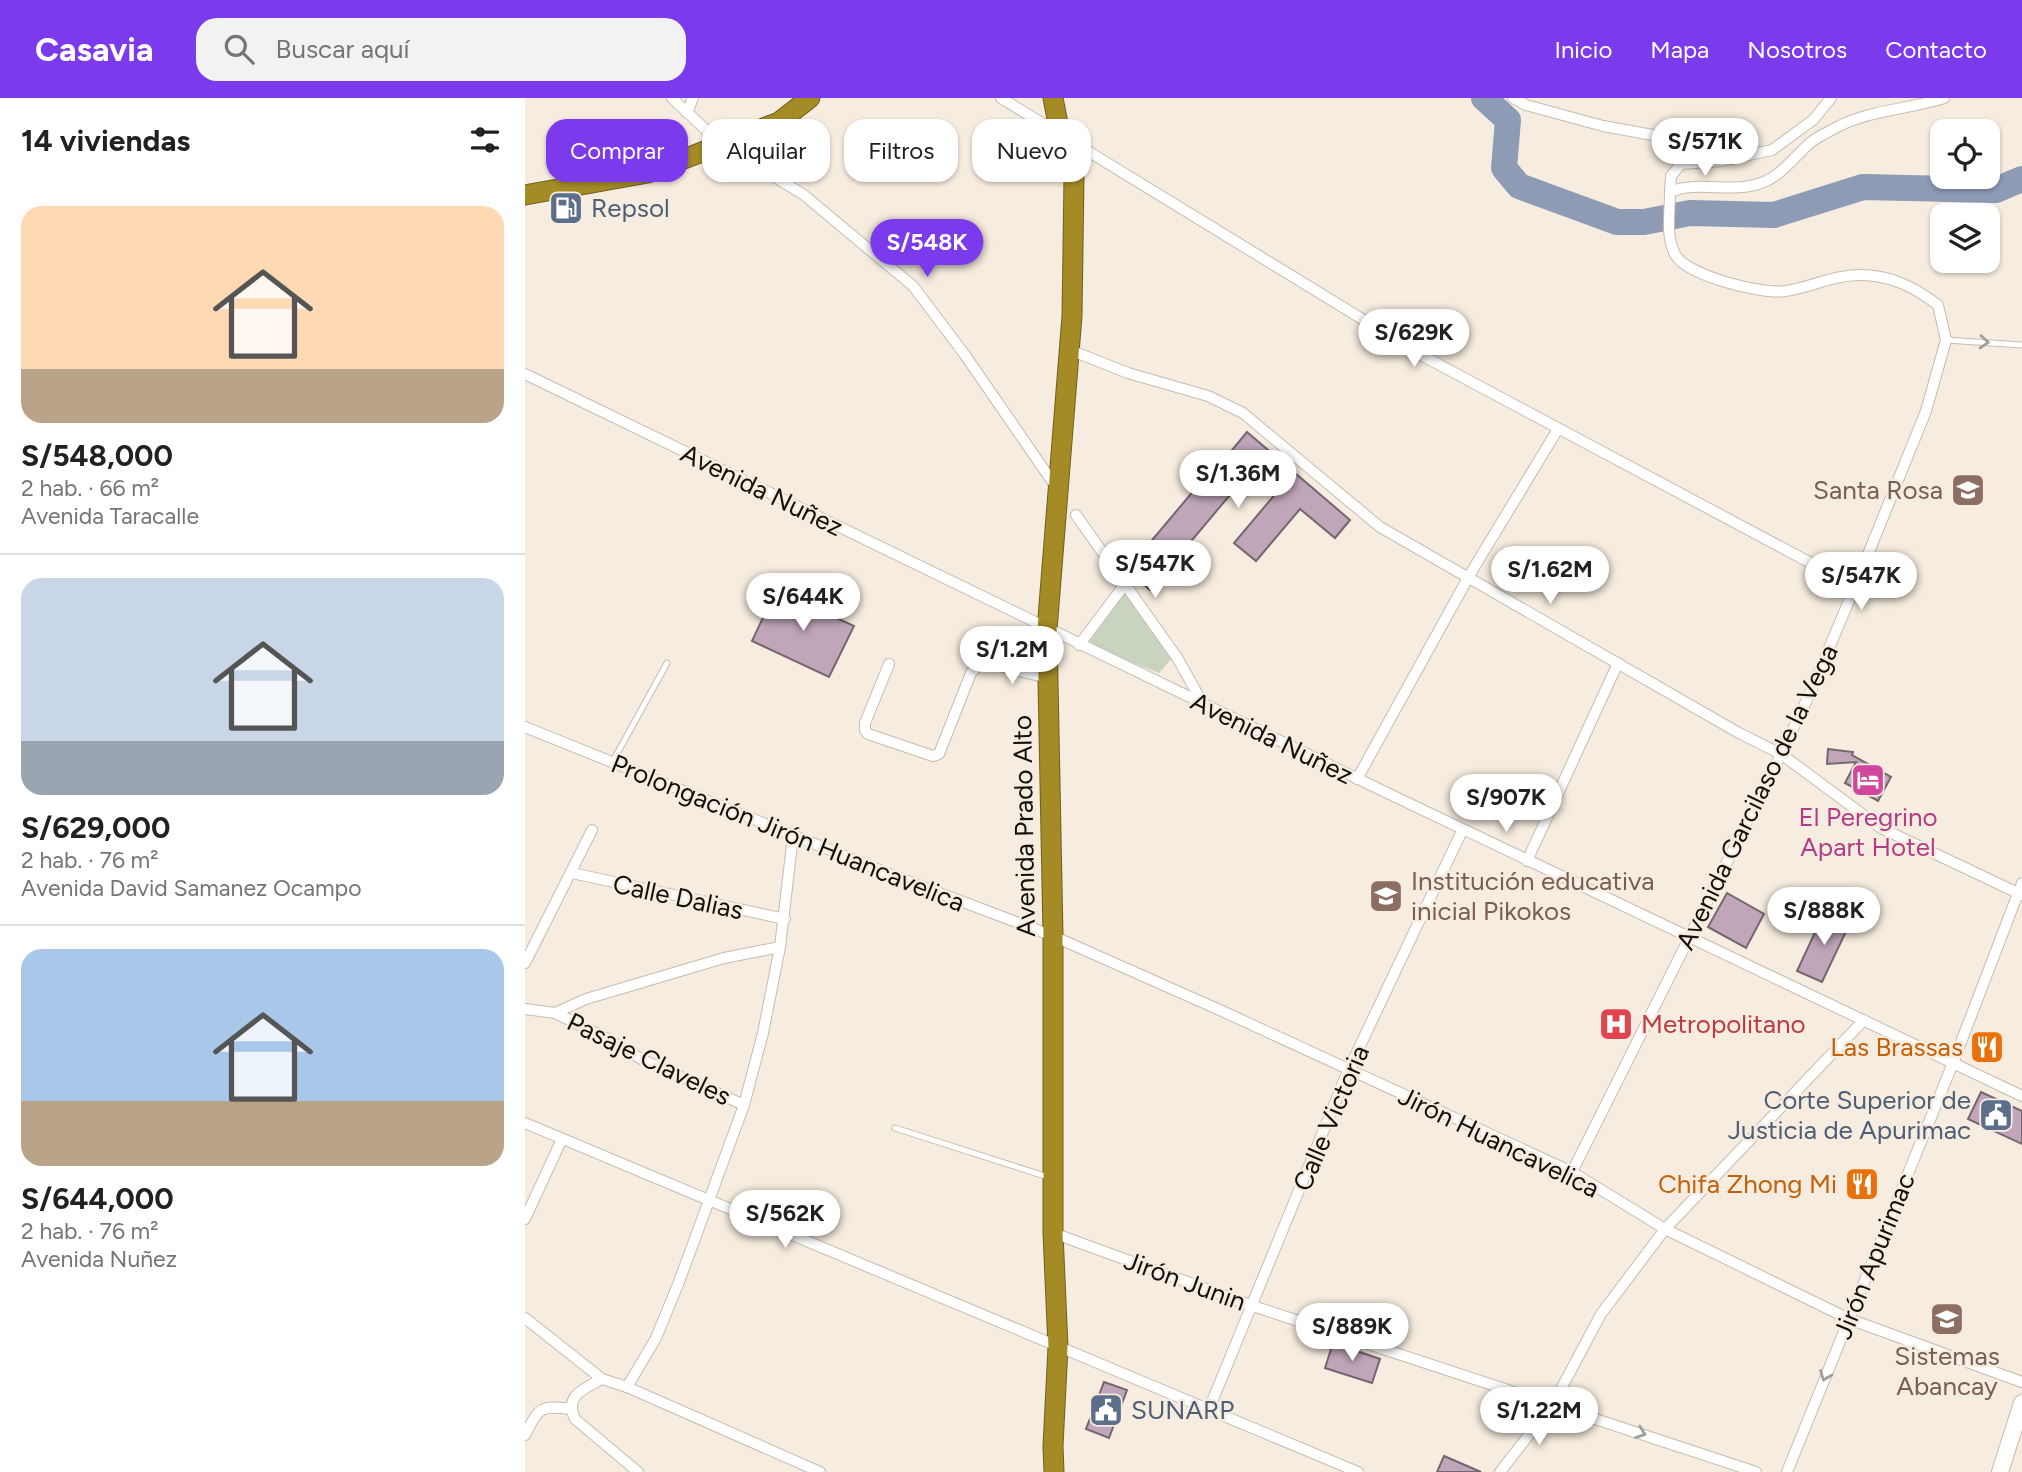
<!DOCTYPE html>
<html lang="es">
<head>
<meta charset="utf-8">
<style>
  body { margin:0; font-family:Figtree,sans-serif; background:#f2f2f2; color:#202124; height:100vh; display:flex; flex-direction:column; font-size:26px; white-space:nowrap }
  * { box-sizing:border-box; margin:0 }
  p { font-size:23px; color:#757577 }
  .icon { flex:none; width:38px; height:38px; fill:none; stroke:currentColor; stroke-width:2; stroke-linecap:round; stroke-linejoin:round }
  .map { position:relative; flex:1; overflow:hidden }
  .side { display:flex; flex-direction:column; background:#fff; width:525px }
  .side>* { flex:none }
  .hud { position:absolute; left:21px; top:21px; width:665px; height:63px; display:flex; gap:14px }
  .fabs { position:absolute; left:1405px; top:21px; display:grid; gap:14px }
  .fabs a { display:grid; place-items:center; width:70px; height:70px; border-radius:14px; background:#fff; box-shadow:0 2px 5px #0004; font-size:35px }
  .price { position:absolute; translate:-50% -60px; padding:0 16px; border-radius:24px; background:#fff; color:#222; font-size:23px; line-height:46px; filter:drop-shadow(0 2px 4px #0008) }
  .price::after { content:''; position:absolute; left:50%; top:42px; width:21px; height:16px; margin-left:-10px; background:inherit; clip-path:polygon(0 0,100% 0,50% 100%) }
  .price.current { background:#7c3aed; color:#fff }
  ul { padding:0; list-style:none }
  li { display:grid; align-content:center; gap:14px; height:371px; padding:0 21px }
  li+li { border-top:2px solid #e0e0e0 }
  li span { display:grid; place-items:center; height:217px; border-radius:21px; color:#555 }
  li>.icon { margin-inline-start:auto }
  span .icon { width:126px; height:126px; fill:#fffc; stroke-width:1 }
  li b { font-size:30px }
  h2 { display:flex; justify-content:space-between; align-items:center; height:84px; padding:0 21px; font-size:30px }
  .chip { padding:0 24px; border-radius:21px; background:#fff; box-shadow:0 2px 5px #0004; font-size:24px; line-height:63px }
  .chip.current { background:#7c3aed; color:#fff }
  header { display:flex; align-items:center; gap:42px; box-sizing:border-box; height:98px; padding:0 35px; background:#7c3aed; color:#fff }
  header strong { font-size:33px }
  nav { display:flex; gap:38px; margin-inline-start:auto; font-size:24px }
  .search { width:490px; height:63px; background:#f2f2f2; display:flex; align-items:center; gap:18px; box-sizing:border-box; padding:0 24px; border-radius:21px; color:#757577; font-size:26px }
  main { display:flex; flex:1; min-height:0 }
  .map>svg:first-child { display:block }
  .green { fill:#c8d4bf }
  .lines { fill:none; stroke-linecap:round; stroke-linejoin:round }
  .river { stroke:#8d9bb5; stroke-width:26 }
  .building { fill:#c1a6ba; stroke:#73666f; stroke-width:2 }
  .lane-casing { stroke:#c6bcb0; stroke-width:7 }
  .street-casing { stroke:#c6bcb0; stroke-width:12 }
  .secondary-casing { stroke:#c6bcb0; stroke-width:18 }
  .highway-casing { stroke:#71601d; stroke-width:21 }
  .lane { stroke:#fff; stroke-width:5 }
  .street { stroke:#fff; stroke-width:10 }
  .secondary { stroke:#fff; stroke-width:16 }
  .highway { stroke:#a48b26; stroke-width:19 }
  .oneway { stroke:#a19f9d }
  .labels { text-anchor:middle; stroke-width:5; stroke-linejoin:round; paint-order:stroke }
  .service-label { font-size:26px; fill:#4e5e75; stroke:#f6ecdf; text-anchor:start }
  .street-label { font-size:26px; fill:#130f0b; stroke:#f6ecdf }
  .education-label { font-size:26px; fill:#785e54; stroke:#f6ecdf; text-anchor:end }
  .hotel-label { font-size:26px; fill:#b23c85; stroke:#f6ecdf }
  .health-label { font-size:26px; fill:#be3a42; stroke:#f6ecdf; text-anchor:start }
  .food-label { font-size:26px; fill:#c56008; stroke:#f6ecdf; text-anchor:end }
</style>
</head>
<body>
<header>
<strong>Casavia</strong>
<div class="search"><svg class="icon" aria-label="search" viewBox="0 0 24 24"><circle cx="10" cy="10" r="6"/><path d="M15 15l6 6"/></svg>Buscar aquí</div>
<nav><a>Inicio</a><a>Mapa</a><a>Nosotros</a><a>Contacto</a></nav>
</header>
<main>
<section class="side">
<h2>14 viviendas<svg class="icon" aria-label="filters" viewBox="0 0 24 24"><path d="M4 7h16M4 17h16"/><circle cx="9" cy="7" r="2"/><circle cx="15" cy="17" r="2"/></svg></h2>
<ul>
<li><span style="background:linear-gradient(#ffd9b3 75%,#b9a48a 0)"><svg class="icon" aria-label="home" viewBox="0 0 24 24"><path d="M3 11l9-7 9 7M6 9v11h12V9"/></svg></span><div><b>S/548,000</b><p>2 hab. · 66 m²</p><p>Avenida Taracalle</p></div></li>
<li><span style="background:linear-gradient(#c9d6e8 75%,#9aa5b1 0)"><svg class="icon" aria-label="home" viewBox="0 0 24 24"><path d="M3 11l9-7 9 7M6 9v11h12V9"/></svg></span><div><b>S/629,000</b><p>2 hab. · 76 m²</p><p>Avenida David Samanez Ocampo</p></div></li>
<li><span style="background:linear-gradient(#a9c7e8 70%,#b9a48a 0)"><svg class="icon" aria-label="home" viewBox="0 0 24 24"><path d="M3 11l9-7 9 7M6 9v11h12V9"/></svg></span><div><b>S/644,000</b><p>2 hab. · 76 m²</p><p>Avenida Nuñez</p></div></li>
</ul>
</section>
<div class="map">
<svg width="1497" height="1374" viewBox="0 0 1497 1374">
  <rect width="100%" height="100%" fill="#f6ecdf"/>
  <path class="green" d="M600 494 646 561 634 575 562 547Z"/>
  <g class="lines">
    <path class="river" d="M959 0 983 22 979 70 994 88 1092 124H1119L1165 115 1249 117 1338 89 1471 92 1497 81"/>
  </g>
  <g class="building">
    <path d="M722 334 825 422 810 440 775 411 731 463 709 445 752 394 726 372 625 492 602 472 691 366 694 368Z"/>
    <path d="M251 492 329 528 304 579 227 543Z"/>
    <path d="M1303 651 1328 654 1327 657 1366 679 1353 703 1320 685 1331 664 1302 666Z"/>
    <path d="M1202 795 1239 816 1221 850 1183 829Z"/>
    <path d="M1300 813 1325 825 1297 884 1272 873Z"/>
    <path d="M1456 994 1497 1013V1046L1443 1021Z"/>
    <path d="M808 1245 855 1261 847 1285 800 1270Z"/>
    <path d="M579 1284 602 1292 584 1340 561 1331Z"/>
    <path d="M919 1358 956 1374H912Z"/>
  </g>
  <g class="lines">
    <g class="lane-casing">
      <g id="lane">
        <path d="M1421 242 1497 247"/>
        <path d="M87 665 142 565"/>
        <path d="M370 1030 523 1079"/>
      </g>
    </g>
    <g class="street-casing">
      <g id="street">
        <path d="M147 0 196 46 279 97 388 188 440 257 531 389"/>
        <path d="M476 0 896 257 1297 471 1331 486"/>
        <path d="M988 0 1001 7 1078 28 1172 45 1207 61"/>
        <path d="M162 15 168 0"/>
        <path d="M1145 94 1146 78 1156 66 1196 63 1247 52 1288 22 1306 0"/>
        <path d="M545 252 603 275 683 298 718 315 855 429 1214 635 1256 656 1356 730 1497 797"/>
        <path d="M0 276C498 520 996 761 1497 998"/>
        <path d="M551 417 653 561 678 606"/>
        <path d="M554 547 600 486"/>
        <path d="M364 566 340 625V632L343 636 408 658 414 656 446 575 453 568 467 566 523 580"/>
        <path d="M0 629 367 777 528 838 697 913 1047 1074 1140 1131 1324 1221 1497 1284"/>
        <path d="M832 681 944 478 1033 331"/>
        <path d="M1002 763 1093 565"/>
        <path d="M47 775 260 821"/>
        <path d="M0 865 67 732"/>
        <path d="M0 911 30 915 61 901 199 860 255 849"/>
        <path d="M30 915 79 939 118 962 219 1007"/>
        <path d="M0 1025 833 1374"/>
        <path d="M1047 1074 1256 656 1286 593 1331 486 1401 313 1421 242 1413 207C1389 189 1366 177 1335 177 1308 177 1287 189 1261 193 1238 197 1164 178 1151 158 1140 139 1145 115 1145 94 1174 82 1206 96 1236 85 1255 79 1271 57 1286 44 1294 38 1305 33 1314 28 1346 12 1385 11 1419 0"/>
        <path d="M0 1121 37 1041"/>
        <path d="M528 1135 728 1208 1231 1374"/>
        <path d="M0 1220 77 1281 102 1289 295 1374"/>
        <path d="M77 1281C59 1291 39 1297 50 1321L113 1374"/>
        <path d="M102 1289 131 1240 154 1184 219 1007 238 935 255 849 268 738"/>
        <path d="M684 1311 823 973 937 733"/>
        <path d="M0 1337C14 1310 14 1307 46 1311"/>
        <path d="M975 1374 1028 1306 1076 1216 1140 1131 1339 922"/>
        <path d="M1262 1374 1428 965 1497 785"/>
      </g>
    </g>
    <g class="secondary-casing">
      <path id="secondary" d="M1475 1374 1497 1305"/>
    </g>
    <g class="highway-casing">
      <g id="highway">
        <path d="M528 0 535 36 549 79 547 218 522 532 528 838V1135L533 1249 528 1348 529 1374"/>
        <path d="M0 97 123 75 254 24 285 0"/>
      </g>
    </g>
    <use href="#lane" class="lane"/>
    <use href="#street" class="street"/>
    <use href="#secondary" class="secondary"/>
    <use href="#highway" class="highway"/>
  </g>
  <defs><path id="oneway-chevron" d="M-2-3.5L2.5 0L-2 3.5" fill="none" stroke-width="1.6" stroke-linecap="round" stroke-linejoin="round" transform="scale(1.75)"/></defs>
  <g class="oneway">
    <use href="#oneway-chevron" transform="translate(1459 244) rotate(4)"/>
    <use href="#oneway-chevron" transform="translate(1300 1278) rotate(112)"/>
    <use href="#oneway-chevron" transform="translate(1116 1335) rotate(19)"/>
  </g>
  <defs>
    <g id="fuel-square" transform="scale(1.75)"><rect x="-9" y="-9" width="18" height="18" rx="4" fill="#5c6f8a" stroke="#f6ecdf"/><path d="M-5.5-6h7V0h2V4h1.3V-2.5L3-4.5l.8-.8L6-3V5H2.5V1h-1V6h-7ZM-4.2-4.7v3.2H.2V-4.7Z" fill="#fff"/></g>
    <g id="school-square" transform="scale(1.75)"><rect x="-9" y="-9" width="18" height="18" rx="4" fill="#8d6e63" stroke="#f6ecdf"/><path d="M0-5L7-2L0 1L-7-2ZM-4 1L0 2.5L4 1V4Q0 6-4 4Z" fill="#fff"/></g>
    <g id="hotel-square" transform="scale(1.75)"><rect x="-9" y="-9" width="18" height="18" rx="4" fill="#d1479c" stroke="#f6ecdf"/><path d="M-6-4.5h1.5V1H6V5H4.5V3h-9V5H-6ZM-4 0a1.8 1.8 0 1 1 3.6 0ZM.5 0V-2.5h3Q6-2.5 6 0Z" fill="#fff"/></g>
    <g id="hospital-square" transform="scale(1.75)"><rect x="-9" y="-9" width="18" height="18" rx="4" fill="#e0444e" stroke="#f6ecdf"/><path d="M-5-5h3v3.5h4V-5h3V5h-3V1.5h-4V5h-3Z" fill="#fff"/></g>
    <g id="restaurant-square" transform="scale(1.75)"><rect x="-9" y="-9" width="18" height="18" rx="4" fill="#e8710a" stroke="#f6ecdf"/><path d="M-5-6h1v4h1v-4h1v4h1v-4h1v5L-1.5 .5V6h-2V.5L-5-1ZM5-6V6H3V1.5H1.5Q1.5-4 5-6Z" fill="#fff"/></g>
    <g id="civic-square" transform="scale(1.75)"><rect x="-9" y="-9" width="18" height="18" rx="4" fill="#5c6f8a" stroke="#f6ecdf"/><path d="M-.6-6.5H3V-4.5H.6V-3L4-1V1h2V6H-6V1h2V-1L-.6-3ZM-1.2 2.5V6h2.4V2.5Z" fill="#fff"/></g>
  </defs>
  <g fill-rule="evenodd">
    <use href="#fuel-square" x="41" y="110"/>
    <use href="#school-square" x="1443" y="392"/>
    <use href="#hotel-square" x="1343" y="682"/>
    <use href="#school-square" x="861" y="798"/>
    <use href="#hospital-square" x="1091" y="926"/>
    <use href="#restaurant-square" x="1462" y="949"/>
    <use href="#civic-square" x="1471" y="1017"/>
    <use href="#restaurant-square" x="1337" y="1086"/>
    <use href="#school-square" x="1422" y="1221"/>
    <use href="#civic-square" x="581" y="1312"/>
  </g>
  <g class="labels">
    <g class="service-label">
      <text x="66" y="119">Repsol</text>
      <text x="1446" y="1011" text-anchor="end">Corte Superior de<tspan x="1446" dy="30">Justicia de Apurimac</tspan></text>
      <text x="606" y="1321">SUNARP</text>
    </g>
    <g class="street-label">
      <text transform="translate(237 392) rotate(26)" y="9">Avenida Nuñez</text>
      <text transform="translate(747 640) rotate(26)" y="9">Avenida Nuñez</text>
      <text transform="translate(1232 699) rotate(-64)" y="9">Avenida Garcilaso de la Vega</text>
      <text transform="translate(499 728) rotate(-91)" y="9">Avenida Prado Alto</text>
      <text transform="translate(263 735) rotate(22)" y="9">Prolongación Jirón Huancavelica</text>
      <text transform="translate(153 799) rotate(12)" y="9">Calle Dalias</text>
      <text transform="translate(124 961) rotate(26)" y="9">Pasaje Claveles</text>
      <text transform="translate(806 1020) rotate(-67)" y="9">Calle Victoria</text>
      <text transform="translate(974 1044) rotate(26)" y="9">Jirón Huancavelica</text>
      <text transform="translate(1349 1158) rotate(-68)" y="9">Jirón Apurimac</text>
      <text transform="translate(660 1183) rotate(20)" y="9">Jirón Junin</text>
    </g>
    <g class="education-label">
      <text x="1418" y="401">Santa Rosa</text>
      <text x="886" y="792" text-anchor="start">Institución educativa<tspan x="886" dy="30">inicial Pikokos</tspan></text>
      <text x="1422" y="1267" text-anchor="middle">Sistemas<tspan x="1422" dy="30">Abancay</tspan></text>
    </g>
    <g class="hotel-label">
      <text x="1343" y="728">El Peregrino<tspan x="1343" dy="30">Apart Hotel</tspan></text>
    </g>
    <g class="health-label">
      <text x="1116" y="935">Metropolitano</text>
    </g>
    <g class="food-label">
      <text x="1438" y="958">Las Brassas</text>
      <text x="1312" y="1095">Chifa Zhong Mi</text>
    </g>
  </g>
</svg>
<div class="fabs">
<a><svg class="icon" aria-label="locate" viewBox="0 0 24 24"><circle cx="12" cy="12" r="6"/><path d="M12 2v4M12 18v4M2 12h4M18 12h4"/></svg></a>
<a><svg class="icon" aria-label="layers" viewBox="0 0 24 24"><path d="M12 4l9 5-9 5-9-5zM3 14l9 5 9-5"/></svg></a>
</div>
<b class="price" style="left:1180px;top:80px">S/571K</b>
<b class="price current" style="left:402px;top:181px">S/548K</b>
<b class="price" style="left:889px;top:271px">S/629K</b>
<b class="price" style="left:713px;top:412px">S/1.36M</b>
<b class="price" style="left:630px;top:502px">S/547K</b>
<b class="price" style="left:1025px;top:508px">S/1.62M</b>
<b class="price" style="left:1336px;top:514px">S/547K</b>
<b class="price" style="left:278px;top:535px">S/644K</b>
<b class="price" style="left:487px;top:588px">S/1.2M</b>
<b class="price" style="left:981px;top:736px">S/907K</b>
<b class="price" style="left:1299px;top:849px">S/888K</b>
<b class="price" style="left:260px;top:1152px">S/562K</b>
<b class="price" style="left:827px;top:1265px">S/889K</b>
<b class="price" style="left:1014px;top:1349px">S/1.22M</b>
<div class="hud">
<a class="chip current">Comprar</a>
<a class="chip">Alquilar</a>
<a class="chip">Filtros</a>
<a class="chip">Nuevo</a>
</div>
</div>
</main>
</body>
</html>
